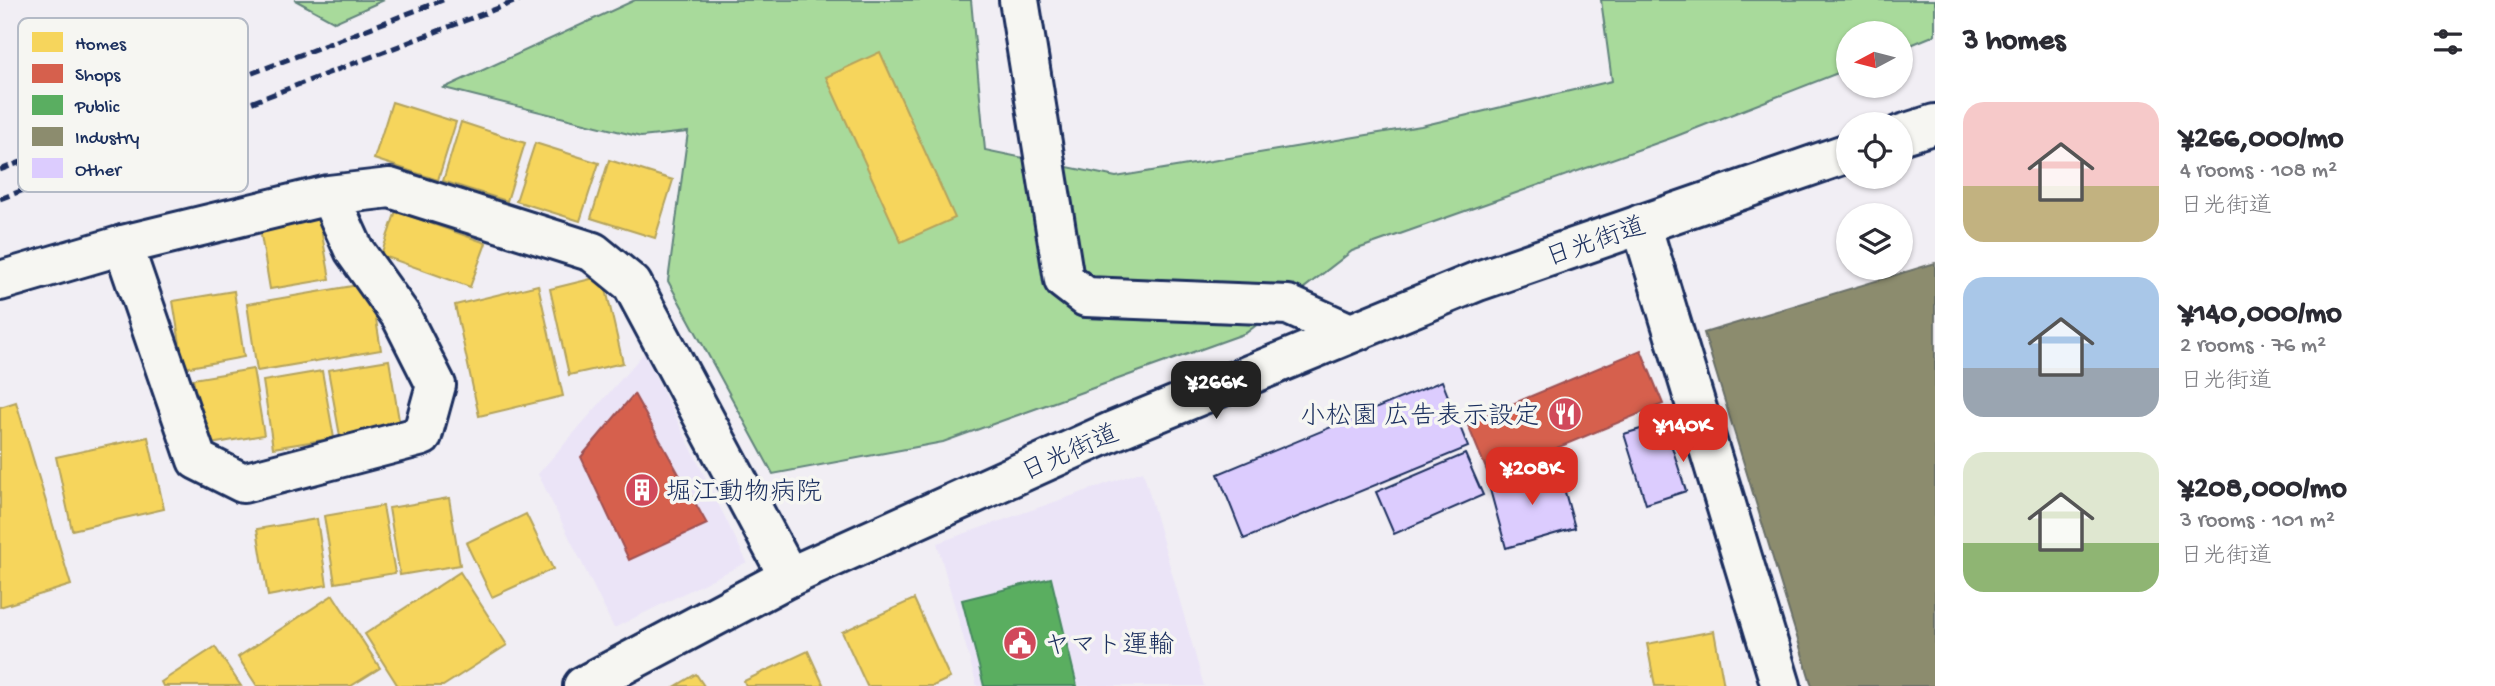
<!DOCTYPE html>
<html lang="en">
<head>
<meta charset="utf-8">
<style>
  body { margin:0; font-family:"Gochi Hand","Klee One",sans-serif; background:#f2f2f3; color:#2b2b33; height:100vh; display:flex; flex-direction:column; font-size:26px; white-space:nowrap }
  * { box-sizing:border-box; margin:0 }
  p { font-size:23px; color:#7c7c81 }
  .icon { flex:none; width:38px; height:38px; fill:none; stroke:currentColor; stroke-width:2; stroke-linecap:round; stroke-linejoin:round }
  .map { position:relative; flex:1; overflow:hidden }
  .panel { display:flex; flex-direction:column; background:#fff; width:560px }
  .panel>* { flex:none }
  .needle { width:46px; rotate:263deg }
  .fabs { position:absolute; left:1836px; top:21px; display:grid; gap:14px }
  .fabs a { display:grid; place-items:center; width:77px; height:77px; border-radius:50%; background:#fff; box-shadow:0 2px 5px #0004; font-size:35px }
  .price { position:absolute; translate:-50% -60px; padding:0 16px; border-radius:14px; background:#d93025; color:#fff; font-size:23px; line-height:46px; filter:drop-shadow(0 2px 4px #0008) }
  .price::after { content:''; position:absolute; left:50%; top:42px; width:21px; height:16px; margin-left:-10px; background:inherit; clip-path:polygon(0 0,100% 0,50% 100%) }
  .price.on { background:#222; color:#fff }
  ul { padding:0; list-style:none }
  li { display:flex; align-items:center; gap:21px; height:175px; padding:0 28px }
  li span { display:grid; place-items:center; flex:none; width:196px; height:140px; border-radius:21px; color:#555 }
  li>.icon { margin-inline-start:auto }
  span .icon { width:84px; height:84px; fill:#fffc; stroke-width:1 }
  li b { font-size:30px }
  h2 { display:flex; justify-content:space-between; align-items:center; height:84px; padding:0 28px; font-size:30px }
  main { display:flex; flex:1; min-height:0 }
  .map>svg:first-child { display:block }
  .built { fill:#ebe4f7 }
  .green { fill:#a8da9b; stroke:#62847c; stroke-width:2 }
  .homes { fill:#f6d55c; stroke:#b4a35d; stroke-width:2 }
  .shops { fill:#d6604d; stroke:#9e5152; stroke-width:2 }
  .public { fill:#5aae61; stroke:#478860; stroke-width:2 }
  .industry { fill:#8c8c6e; stroke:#6a7069; stroke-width:2 }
  .building { fill:#dcccfe; stroke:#1b2f5e; stroke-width:2 }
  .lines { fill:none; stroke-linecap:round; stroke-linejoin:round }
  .street-casing { stroke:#1b2f5e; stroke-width:44 }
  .secondary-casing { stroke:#1b2f5e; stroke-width:44 }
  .street { stroke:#f6f6f2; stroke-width:38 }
  .secondary { stroke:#f6f6f2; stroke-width:38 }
  .rail { stroke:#1b2f5e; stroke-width:5; stroke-dasharray:10 5; stroke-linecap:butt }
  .labels { text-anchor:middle; stroke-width:7; stroke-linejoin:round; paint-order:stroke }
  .street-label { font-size:26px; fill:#1b2f5e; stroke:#f6f6f2 }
  .poi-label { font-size:26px; fill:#1b2f5e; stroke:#f6f6f2; text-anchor:start }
  .key { fill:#f6f6f2; stroke:#b4bac6; stroke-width:2 }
  .key-label { font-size:19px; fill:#1b2f5e }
</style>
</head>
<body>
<main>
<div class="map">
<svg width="1935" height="686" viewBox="0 0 1935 686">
  <rect width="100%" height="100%" fill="#f1eef4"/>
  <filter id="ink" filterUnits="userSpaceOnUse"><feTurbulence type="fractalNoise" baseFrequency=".0143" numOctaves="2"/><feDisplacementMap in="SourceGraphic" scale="14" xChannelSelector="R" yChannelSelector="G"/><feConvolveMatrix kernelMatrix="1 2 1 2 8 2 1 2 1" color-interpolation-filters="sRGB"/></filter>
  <g filter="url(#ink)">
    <g class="built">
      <path d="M644 353 747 562 614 628 538 474Z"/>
      <path d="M1143 471 1204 686H977L937 543Z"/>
    </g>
    <g class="green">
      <path d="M295 0H384L335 22Z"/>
      <path d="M635 0H971L985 150 1116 177 1421 126 1612 81 1601 0H1935V35L1901 49 1900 33H1848V69L1674 137 1352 251 1246 333 943 442 773 474 668 281 688 132 641 137 444 88Z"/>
    </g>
    <g class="homes">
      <path d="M880 52 955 218 901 242 826 77Z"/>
      <path d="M392 102 456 122 438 180 374 159Z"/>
      <path d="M461 122 525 143 507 201 443 181Z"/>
      <path d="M535 143 599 163 580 221 516 201Z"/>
      <path d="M609 160 673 180 655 238 591 218Z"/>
      <path d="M396 211 486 243 470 287 381 255Z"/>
      <path d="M318 212 330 279 270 289 259 223Z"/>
      <path d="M603 276 623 363 569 375 550 289Z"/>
      <path d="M370 283 381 350 257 371 247 304Z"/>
      <path d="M538 285 563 396 479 416 455 305Z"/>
      <path d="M234 291 244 357 184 368 173 301Z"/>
      <path d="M389 360 400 426 340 436 328 370Z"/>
      <path d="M253 369 264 435 204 445 193 379Z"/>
      <path d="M322 371 334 438 273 448 263 381Z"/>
      <path d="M16 402 71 585 0 607V407Z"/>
      <path d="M148 437 164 509 72 530 56 457Z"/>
      <path d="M449 498 460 565 400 575 389 508Z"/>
      <path d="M383 506 395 573 335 583 324 516Z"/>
      <path d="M526 514 553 569 492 597 466 543Z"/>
      <path d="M317 519 327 585 268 596 257 529Z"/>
      <path d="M460 572 507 645 443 686H398L365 634Z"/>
      <path d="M333 595 380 668 351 686H257L238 657Z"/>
      <path d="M914 599 950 678 933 686H867L842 632Z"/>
      <path d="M1714 631 1724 686H1655L1647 644Z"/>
      <path d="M215 647 241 686H163L161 682Z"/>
      <path d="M808 651 824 686H746L744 681Z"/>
      <path d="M696 674 704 686H676Z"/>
    </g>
    <g class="shops">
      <path d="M1641 350 1663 404 1489 476 1467 423Z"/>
      <path d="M634 394 707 524 629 560 581 457Z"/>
    </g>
    <path class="public" d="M1051 578 1077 686H984L962 600Z"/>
    <path class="industry" d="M1935 263V686H1812L1704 333Z"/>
    <g class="building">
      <path d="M1442 381 1468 447 1244 539 1218 474Z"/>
      <path d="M1664 422 1686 491 1646 504 1624 434Z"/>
      <path d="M1465 454 1483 495 1394 534 1376 492Z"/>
      <path d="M1558 467 1575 528 1506 548 1489 486Z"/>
    </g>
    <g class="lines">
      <g class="street-casing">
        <g id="street">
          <path d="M1019 0 1064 280 1086 297 1288 305 1350 333"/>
          <path d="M329 195 123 245 197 460 243 483 422 436 436 385 401 316 354 250 329 195 390 188 593 252 632 284 789 577"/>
          <path d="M1641 224 1781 686"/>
          <path d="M0 281 123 245"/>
        </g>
      </g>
      <g class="secondary-casing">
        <g id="secondary">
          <path d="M1900 135 1935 124"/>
          <path d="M583 686 789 577 1113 431 1478 281 1848 153"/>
        </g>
      </g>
      <use href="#street" class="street"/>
      <use href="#secondary" class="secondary"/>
      <g class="rail">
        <path d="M0 170 443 0"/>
        <path d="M0 199 519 0"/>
      </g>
    </g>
  </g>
  <defs>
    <g id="restaurant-disc" transform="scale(1.75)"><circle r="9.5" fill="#d1495b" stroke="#f6f6f2"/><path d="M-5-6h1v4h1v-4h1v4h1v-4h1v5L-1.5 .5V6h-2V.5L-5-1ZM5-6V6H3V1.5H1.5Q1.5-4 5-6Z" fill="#fff"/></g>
    <g id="building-disc" transform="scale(1.75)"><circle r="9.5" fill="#d1495b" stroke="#f6f6f2"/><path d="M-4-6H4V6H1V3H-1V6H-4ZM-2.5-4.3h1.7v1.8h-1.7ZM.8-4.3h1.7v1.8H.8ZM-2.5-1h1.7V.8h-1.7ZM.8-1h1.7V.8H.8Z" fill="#fff"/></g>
    <g id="civic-disc" transform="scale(1.75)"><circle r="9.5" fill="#d1495b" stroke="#f6f6f2"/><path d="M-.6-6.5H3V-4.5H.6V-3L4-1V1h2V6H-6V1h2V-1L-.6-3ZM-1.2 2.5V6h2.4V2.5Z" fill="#fff"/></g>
  </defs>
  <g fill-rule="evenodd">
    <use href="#restaurant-disc" x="1565" y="414"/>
    <use href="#building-disc" x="642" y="490"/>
    <use href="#civic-disc" x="1020" y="643"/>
  </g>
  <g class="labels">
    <g class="street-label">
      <text transform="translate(1595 240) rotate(-19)" y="9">日光街道</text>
      <text transform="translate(1069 451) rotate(-24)" y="9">日光街道</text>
    </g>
    <g class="poi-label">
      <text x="1540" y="423" text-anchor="end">小松園 広告表示設定</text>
      <text x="666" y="499">堀江動物病院</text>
      <text x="1044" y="652">ヤマト運輸</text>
    </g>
  </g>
  <rect x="18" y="18" width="230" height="174" rx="10" class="key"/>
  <rect x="32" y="32" width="31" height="20" fill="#f6d55c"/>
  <rect x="32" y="64" width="31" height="19" fill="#d6604d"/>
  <rect x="32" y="95" width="31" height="20" fill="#5aae61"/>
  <rect x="32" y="127" width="31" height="19" fill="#8c8c6e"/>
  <rect x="32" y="158" width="31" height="20" fill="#dcccfe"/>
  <g class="key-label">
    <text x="75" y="49">Homes</text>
    <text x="75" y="80">Shops</text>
    <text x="75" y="112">Public</text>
    <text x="75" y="143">Industry</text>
    <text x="75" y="175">Other</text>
  </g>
</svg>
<div class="fabs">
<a><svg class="needle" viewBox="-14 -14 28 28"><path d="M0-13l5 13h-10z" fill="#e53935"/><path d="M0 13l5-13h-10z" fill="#7c7c81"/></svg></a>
<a><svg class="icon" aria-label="locate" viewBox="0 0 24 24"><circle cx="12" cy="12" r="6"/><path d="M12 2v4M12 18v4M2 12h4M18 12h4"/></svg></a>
<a><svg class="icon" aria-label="layers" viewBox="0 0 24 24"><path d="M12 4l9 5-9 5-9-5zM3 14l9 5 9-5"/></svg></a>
</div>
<b class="price on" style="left:1216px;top:421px">¥266K</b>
<b class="price" style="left:1683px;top:464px">¥140K</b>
<b class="price" style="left:1532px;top:507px">¥208K</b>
</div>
<section class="panel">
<h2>3 homes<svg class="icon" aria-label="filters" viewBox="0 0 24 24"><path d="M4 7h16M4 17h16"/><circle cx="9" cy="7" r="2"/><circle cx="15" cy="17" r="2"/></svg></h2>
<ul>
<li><span style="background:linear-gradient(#f6c9c9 60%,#c2b280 0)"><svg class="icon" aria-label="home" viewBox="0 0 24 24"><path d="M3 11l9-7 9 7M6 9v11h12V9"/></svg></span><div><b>¥266,000/mo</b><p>4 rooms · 108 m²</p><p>日光街道</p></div></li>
<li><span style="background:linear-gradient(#a9c7e8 65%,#9aa5b1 0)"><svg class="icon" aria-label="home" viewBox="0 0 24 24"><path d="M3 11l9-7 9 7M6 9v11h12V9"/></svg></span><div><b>¥140,000/mo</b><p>2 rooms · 76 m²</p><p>日光街道</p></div></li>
<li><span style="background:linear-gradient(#dfe7d0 65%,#8fb573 0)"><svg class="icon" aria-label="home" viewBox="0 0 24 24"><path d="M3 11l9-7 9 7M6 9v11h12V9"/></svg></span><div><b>¥208,000/mo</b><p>3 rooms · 101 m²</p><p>日光街道</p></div></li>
</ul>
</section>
</main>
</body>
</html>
